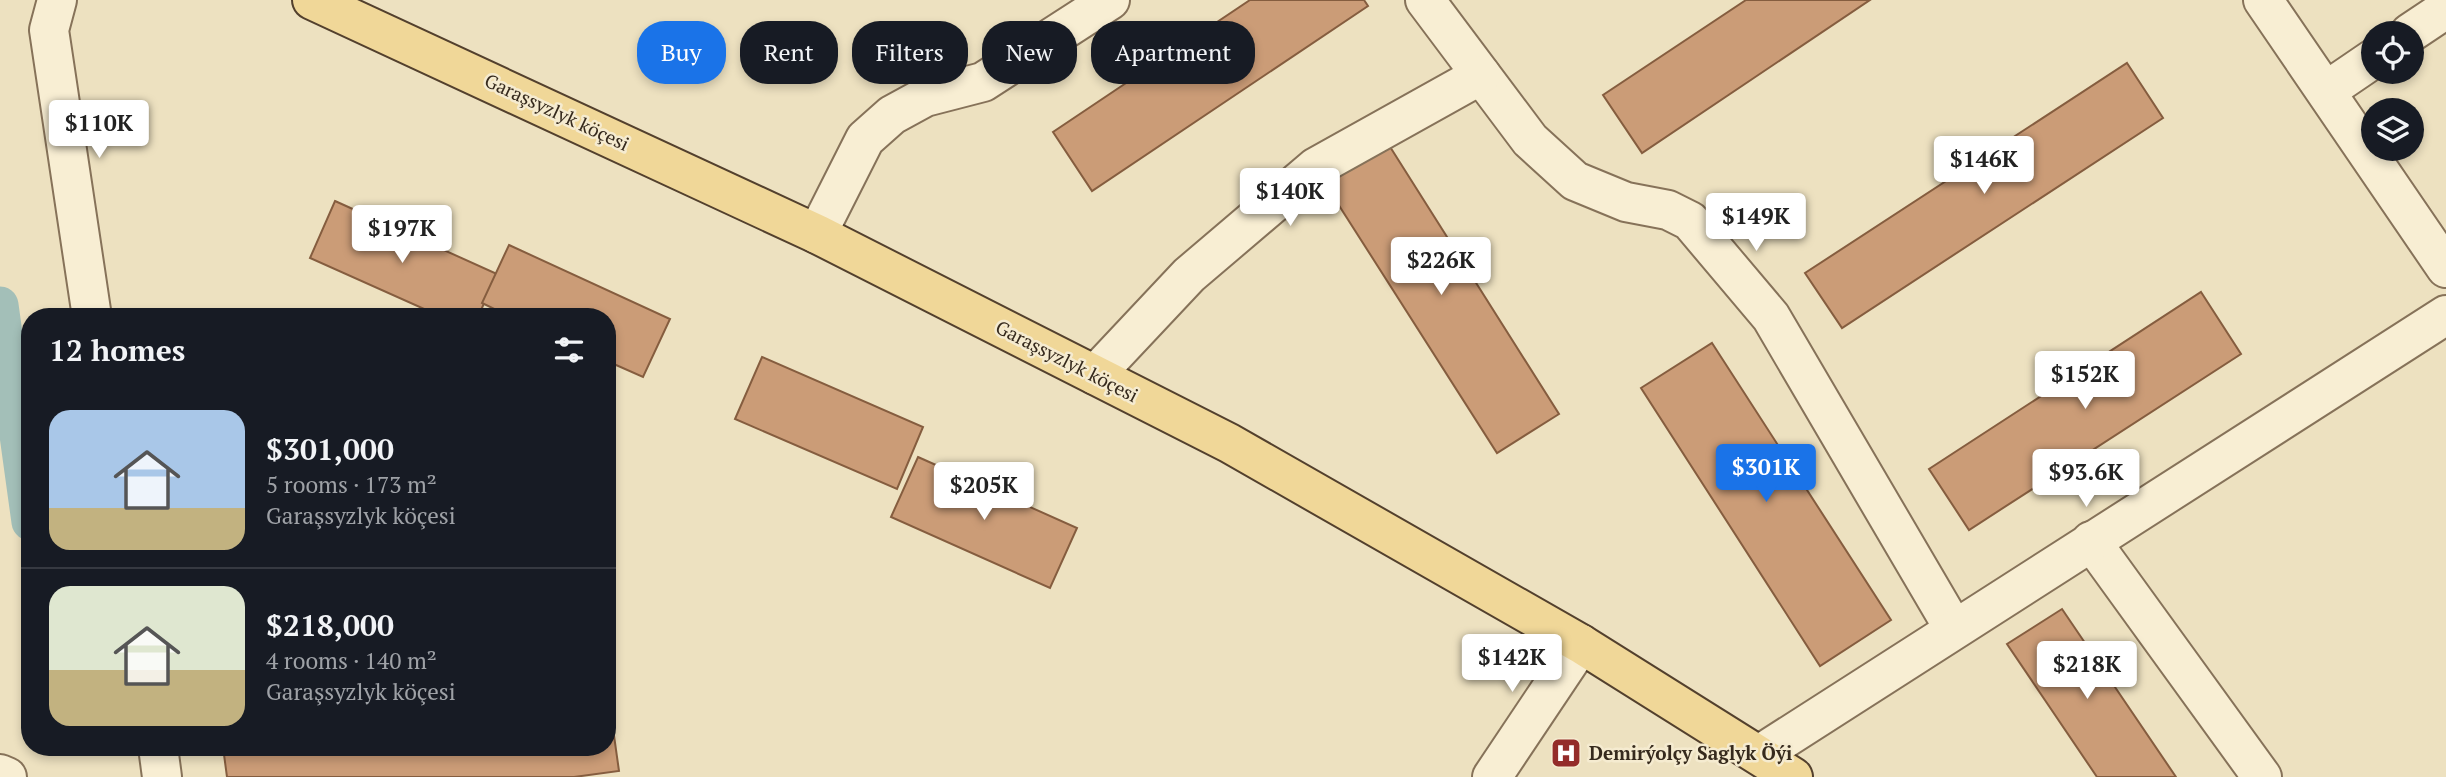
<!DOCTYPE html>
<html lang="en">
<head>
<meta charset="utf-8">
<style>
  body { margin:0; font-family:"PT Serif",serif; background:#242831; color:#f1f3f6; height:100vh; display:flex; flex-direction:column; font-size:26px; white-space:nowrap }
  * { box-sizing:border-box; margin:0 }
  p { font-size:23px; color:#9ea1a6 }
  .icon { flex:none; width:38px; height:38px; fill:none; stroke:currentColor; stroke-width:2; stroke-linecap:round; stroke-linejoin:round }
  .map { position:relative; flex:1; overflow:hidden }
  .side { position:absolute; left:21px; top:308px; width:595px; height:448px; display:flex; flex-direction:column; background:#171b24; border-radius:28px; box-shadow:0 4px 10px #0003 }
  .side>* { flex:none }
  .banner { position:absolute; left:637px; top:21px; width:665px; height:63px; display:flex; gap:14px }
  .buttons { position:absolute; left:2361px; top:21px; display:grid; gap:14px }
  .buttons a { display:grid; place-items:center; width:63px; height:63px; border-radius:50%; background:#171b24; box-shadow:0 4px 10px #0003; font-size:35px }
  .price { position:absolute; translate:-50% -60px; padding:0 16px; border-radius:7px; background:#fff; color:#222; font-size:23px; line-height:46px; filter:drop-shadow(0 2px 4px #0008) }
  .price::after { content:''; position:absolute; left:50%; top:42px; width:21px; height:16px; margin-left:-10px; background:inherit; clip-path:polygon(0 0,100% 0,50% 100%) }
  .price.active { background:#1a73e8; color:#fff }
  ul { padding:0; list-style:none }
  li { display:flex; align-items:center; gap:21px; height:175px; padding:0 28px }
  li+li { border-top:2px solid #363941 }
  li span { display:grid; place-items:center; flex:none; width:196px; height:140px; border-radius:21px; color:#555 }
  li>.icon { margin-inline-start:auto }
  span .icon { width:84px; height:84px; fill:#fffc; stroke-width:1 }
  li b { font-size:30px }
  h2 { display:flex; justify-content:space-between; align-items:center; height:84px; padding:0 28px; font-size:30px }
  .chip { padding:0 24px; border-radius:28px; background:#171b24; box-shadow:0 4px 10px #0003; font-size:24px; line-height:63px }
  .chip.active { background:#1a73e8; color:#fff }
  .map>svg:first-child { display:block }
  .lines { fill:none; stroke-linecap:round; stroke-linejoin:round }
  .canal { stroke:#a3bfb8; stroke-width:37 }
  .building { fill:#cb9c77; stroke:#855d3f; stroke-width:2 }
  .minor-casing { stroke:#867259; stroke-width:42 }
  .tertiary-casing { stroke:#867259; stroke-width:42 }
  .primary-casing { stroke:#53402d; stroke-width:42 }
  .minor { stroke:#f8eed3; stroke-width:38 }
  .tertiary { stroke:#f8eed3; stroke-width:38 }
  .primary { stroke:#f0d798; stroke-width:38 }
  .labels { text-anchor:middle; stroke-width:5; stroke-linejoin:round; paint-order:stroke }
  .street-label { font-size:19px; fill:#362a1d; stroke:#f5ebd0 }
  .poi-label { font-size:19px; font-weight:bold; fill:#362a1d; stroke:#f5ebd0; text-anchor:start }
</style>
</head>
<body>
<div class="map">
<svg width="2446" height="777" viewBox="0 0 2446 777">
  <rect width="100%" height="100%" fill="#ede1c0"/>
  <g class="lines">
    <path class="canal" d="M0 305 30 522"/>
  </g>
  <g class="building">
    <path d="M1250 0H1364L1368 6 1092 191 1053 132Z"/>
    <path d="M1746 0H1870L1642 153 1603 95Z"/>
    <path d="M2127 63 2163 118 1842 328 1805 273Z"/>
    <path d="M1387 142 1559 414 1497 453 1324 182Z"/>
    <path d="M335 201 497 274 478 317H442L310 258Z"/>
    <path d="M509 245 670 319 643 377 607 361V317H511L482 303Z"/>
    <path d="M2201 292 2241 354 1969 530 1929 469Z"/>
    <path d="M1712 343 1891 620 1820 666 1641 388Z"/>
    <path d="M762 357 923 427 897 489 735 419Z"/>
    <path d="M918 457 1077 528 1050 588 891 517Z"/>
    <path d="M2062 609 2176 777H2097L2007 644Z"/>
    <path d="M607 686 619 771 574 777H227L223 747H607Z"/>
  </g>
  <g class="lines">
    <g class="minor-casing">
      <g id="minor">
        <path d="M1425 0 1530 140 1575 181 1626 202 1668 210 1690 221 1771 317 1954 629"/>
        <path d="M2263 0 2446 268"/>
        <path d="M2410 33 2446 9"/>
        <path d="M2326 91 2373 59"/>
        <path d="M817 234 865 139 892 115 925 97 983 82 1110 0"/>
        <path d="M1095 375 1189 275 1316 167 1481 75"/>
        <path d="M2091 541 2262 777"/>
        <path d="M1759 755 2446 315"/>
        <path d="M0 774 7 777"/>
        <path d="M1492 777 1581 644"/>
      </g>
    </g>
    <g class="tertiary-casing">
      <g id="tertiary">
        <path d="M57 0 49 30 92 317"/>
        <path d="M158 747 162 777"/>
      </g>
    </g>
    <g class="primary-casing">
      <path id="primary" d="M312 0 817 234 1229 443 1581 644 1793 777"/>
    </g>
    <use href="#minor" class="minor"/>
    <use href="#tertiary" class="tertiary"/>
    <use href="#primary" class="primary"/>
  </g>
  <defs>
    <g id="hospital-square" transform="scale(1.575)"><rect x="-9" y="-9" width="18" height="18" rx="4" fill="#942c2a" stroke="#f5ebd0"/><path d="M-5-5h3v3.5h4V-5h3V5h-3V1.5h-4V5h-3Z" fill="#fff"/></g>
  </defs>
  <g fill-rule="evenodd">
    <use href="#hospital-square" x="1566" y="753"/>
  </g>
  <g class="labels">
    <g class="street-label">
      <text transform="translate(557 112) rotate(25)" y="7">Garaşsyzlyk köçesi</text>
      <text transform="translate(1067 361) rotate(27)" y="7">Garaşsyzlyk köçesi</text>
    </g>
    <g class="poi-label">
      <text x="1589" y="760">Demirýolçy Saglyk Öýi</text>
    </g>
  </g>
</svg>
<div class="buttons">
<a><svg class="icon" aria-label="locate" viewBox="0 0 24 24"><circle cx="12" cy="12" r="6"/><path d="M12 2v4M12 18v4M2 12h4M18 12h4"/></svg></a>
<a><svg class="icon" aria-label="layers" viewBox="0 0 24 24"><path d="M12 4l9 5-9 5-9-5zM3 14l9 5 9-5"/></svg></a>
</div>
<b class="price" style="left:99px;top:160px">$110K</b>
<b class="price" style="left:1984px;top:196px">$146K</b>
<b class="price" style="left:1290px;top:228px">$140K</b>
<b class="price" style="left:1756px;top:253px">$149K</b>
<b class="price" style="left:402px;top:265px">$197K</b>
<b class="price" style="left:1441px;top:297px">$226K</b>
<b class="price" style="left:2085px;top:411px">$152K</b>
<b class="price active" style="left:1766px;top:504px">$301K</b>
<b class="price" style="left:2086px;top:509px">$93.6K</b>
<b class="price" style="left:984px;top:522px">$205K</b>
<b class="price" style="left:1512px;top:694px">$142K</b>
<b class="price" style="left:2087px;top:701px">$218K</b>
<div class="banner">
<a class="chip active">Buy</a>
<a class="chip">Rent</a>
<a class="chip">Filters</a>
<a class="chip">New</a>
<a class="chip">Apartment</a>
</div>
<section class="side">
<h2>12 homes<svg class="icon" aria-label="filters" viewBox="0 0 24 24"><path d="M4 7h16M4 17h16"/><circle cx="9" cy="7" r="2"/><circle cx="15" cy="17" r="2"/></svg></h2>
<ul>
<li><span style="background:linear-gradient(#a9c7e8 70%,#c2b280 0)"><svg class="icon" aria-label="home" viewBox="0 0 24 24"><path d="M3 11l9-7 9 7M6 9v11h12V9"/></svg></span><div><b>$301,000</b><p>5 rooms · 173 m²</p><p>Garaşsyzlyk köçesi</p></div></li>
<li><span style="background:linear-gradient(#dfe7d0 60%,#c2b280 0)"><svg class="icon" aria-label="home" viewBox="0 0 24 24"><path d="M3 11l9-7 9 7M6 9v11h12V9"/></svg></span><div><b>$218,000</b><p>4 rooms · 140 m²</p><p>Garaşsyzlyk köçesi</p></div></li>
</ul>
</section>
</div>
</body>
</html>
